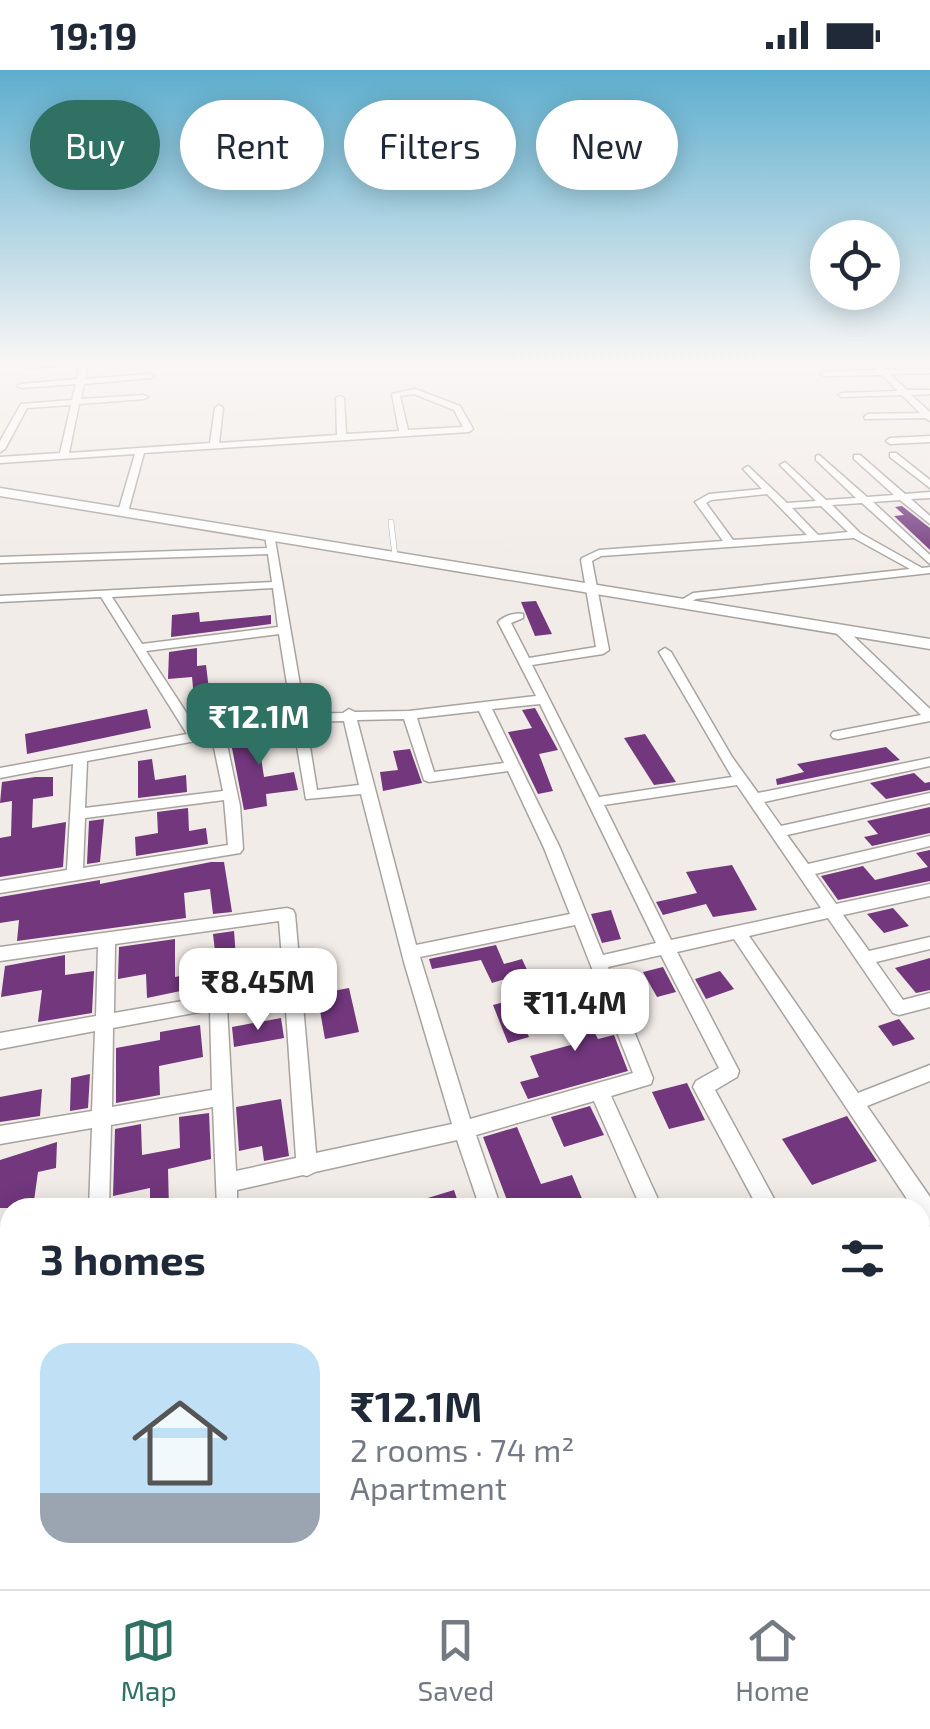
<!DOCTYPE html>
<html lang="en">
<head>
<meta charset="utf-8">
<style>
  body { margin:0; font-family:"Exo 2",sans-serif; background:#f6f6f7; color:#1f2937; height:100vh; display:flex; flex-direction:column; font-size:38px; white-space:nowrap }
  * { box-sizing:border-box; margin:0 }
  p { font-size:32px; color:#747a83 }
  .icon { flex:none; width:55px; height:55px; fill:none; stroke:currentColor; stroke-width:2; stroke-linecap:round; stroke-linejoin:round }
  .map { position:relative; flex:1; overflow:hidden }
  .drawer { position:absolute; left:0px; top:1128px; width:930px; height:392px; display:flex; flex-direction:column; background:#fff; border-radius:30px 30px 0 0; box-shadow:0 5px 25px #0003 }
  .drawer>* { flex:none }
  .banner { position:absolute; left:30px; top:30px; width:870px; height:90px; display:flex; gap:20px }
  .tools { position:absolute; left:810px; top:150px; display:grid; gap:20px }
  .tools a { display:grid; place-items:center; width:90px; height:90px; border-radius:50%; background:#fff; box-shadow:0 5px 25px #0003; font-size:50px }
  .price { position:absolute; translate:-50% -85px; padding:0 22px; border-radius:20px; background:#fff; color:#222; font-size:32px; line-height:65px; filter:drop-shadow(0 2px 5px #0008) }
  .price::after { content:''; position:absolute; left:50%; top:60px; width:30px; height:22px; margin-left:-15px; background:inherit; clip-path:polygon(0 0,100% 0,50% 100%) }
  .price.current { background:#2f7263; color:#fff }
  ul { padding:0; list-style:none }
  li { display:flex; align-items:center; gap:30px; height:250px; padding:0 40px }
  li span { display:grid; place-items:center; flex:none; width:280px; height:200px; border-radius:30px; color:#555 }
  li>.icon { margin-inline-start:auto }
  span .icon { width:120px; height:120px; fill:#fffc; stroke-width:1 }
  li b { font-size:42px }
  h2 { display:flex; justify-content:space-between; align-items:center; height:120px; padding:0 40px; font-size:42px }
  .chip { padding:0 35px; border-radius:45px; background:#fff; box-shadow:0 5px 25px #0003; font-size:35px; line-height:90px }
  .chip.current { background:#2f7263; color:#fff }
  .status { display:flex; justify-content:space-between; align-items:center; height:70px; padding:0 50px; background:#fff; direction:ltr }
  .status svg { height:28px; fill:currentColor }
  .tabs { display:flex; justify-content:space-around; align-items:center; height:140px; border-top:2px solid #e0e1e3; background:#fff; font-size:28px; color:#747a83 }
  .tabs a { display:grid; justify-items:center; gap:5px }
  .tabs .current { color:#2f7263 }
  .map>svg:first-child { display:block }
  .building { fill:#72377d }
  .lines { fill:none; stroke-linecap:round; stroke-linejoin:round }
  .service-casing { stroke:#a8a39f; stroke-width:6 }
  .minor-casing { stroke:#a8a39f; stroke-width:3 }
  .secondary-casing { stroke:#a8a39f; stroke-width:3 }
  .service { stroke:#fff; stroke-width:5 }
  .minor { fill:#fff; fill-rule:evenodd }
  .secondary { fill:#fff; fill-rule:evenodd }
</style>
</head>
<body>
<div class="status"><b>19:19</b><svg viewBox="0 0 49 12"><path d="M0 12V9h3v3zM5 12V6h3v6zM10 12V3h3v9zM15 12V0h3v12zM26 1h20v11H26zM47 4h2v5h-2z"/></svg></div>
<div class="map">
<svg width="930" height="1519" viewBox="0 0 930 1519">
  <rect width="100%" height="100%" fill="#f2ece8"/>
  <g class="building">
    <path d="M902 436 930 458V480L894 446 904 445 895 437Z"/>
    <path d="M536 531 552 564 535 566 521 532Z"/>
    <path d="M199 542 200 552 271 545V554L171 567 172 545Z"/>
    <path d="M197 578V596L206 595 211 636 195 638 192 607 168 609 169 582Z"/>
    <path d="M535 638 558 680 539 684 553 721 538 724 508 662 532 658 522 640Z"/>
    <path d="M147 639 151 658 27 684 25 664Z"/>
    <path d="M290 657 292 670 259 675 264 707 294 702 298 720 266 724 267 736 244 740 230 668Z"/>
    <path d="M645 664 676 712 654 715 624 668Z"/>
    <path d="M886 677 900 690 777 715 776 709 804 702 797 694Z"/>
    <path d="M410 679 422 713 383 721 380 702 398 700 393 681Z"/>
    <path d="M152 689 155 710 186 705 187 722 138 728V691Z"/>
    <path d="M914 703 925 713 930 712V720L886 729 870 713Z"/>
    <path d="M35 707H53V726L33 729 32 758 66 752 63 797 0 807V768L11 766 12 731 0 733 2 712Z"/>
    <path d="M930 737V763L872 776 864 767 878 764 867 751Z"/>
    <path d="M188 738 189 761 206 758 208 774 136 786 135 767 158 763 157 742Z"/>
    <path d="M104 749 100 792 87 794 89 751Z"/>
    <path d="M930 780V811L838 830 821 806 863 796 875 810 928 797 916 783Z"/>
    <path d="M211 792H224L232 842 213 844 210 819 184 823 186 848 17 871 19 850 0 853V827L100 810V814Z"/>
    <path d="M732 795 757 840 713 847 706 834 663 845 656 832 697 823 686 802Z"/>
    <path d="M893 838 909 856 884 863 867 844Z"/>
    <path d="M611 840 621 869 602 873 591 844Z"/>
    <path d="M234 861 238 914 220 918 219 913 147 928 146 904 118 909 119 877 175 869V907L217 899 213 864Z"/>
    <path d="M496 875 504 894 522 889 528 902 492 913 481 890 432 899 429 889Z"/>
    <path d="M65 885V905L94 901 92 943 38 952 42 920 1 927 5 896Z"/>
    <path d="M930 888V920L916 923 895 898Z"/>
    <path d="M663 897 676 922 657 927 643 902Z"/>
    <path d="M720 901 734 919 706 929 695 909Z"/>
    <path d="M569 915 598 969 614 965 628 1001 528 1029 520 1012 539 1007 530 986 578 973 551 920Z"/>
    <path d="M349 918 359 962 325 969 317 924Z"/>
    <path d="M512 930 529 967 508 973 493 935Z"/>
    <path d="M281 948 284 968 234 977 232 957Z"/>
    <path d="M899 949 915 969 893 976 878 956Z"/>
    <path d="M200 955 203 987 159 996 160 1025 116 1033V978L160 970V962Z"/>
    <path d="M90 1004 88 1038 70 1041 71 1008Z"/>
    <path d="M687 1013 705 1050 669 1059 652 1022Z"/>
    <path d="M42 1019 40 1046 0 1052V1027Z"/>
    <path d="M281 1029 289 1086 264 1091 262 1076 239 1081 236 1037Z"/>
    <path d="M590 1036 604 1065 564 1077 551 1047Z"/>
    <path d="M209 1043 211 1089 168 1099 169 1138H150V1118L113 1126 115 1059 141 1054 142 1085 180 1078 179 1047Z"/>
    <path d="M847 1046 877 1091 812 1115 782 1069Z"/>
    <path d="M517 1057 541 1114 572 1105 583 1131 561 1138H510L483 1067Z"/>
    <path d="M57 1072 56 1098 38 1102 33 1138H0V1090Z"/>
    <path d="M454 1120 460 1138H409L408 1134Z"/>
  </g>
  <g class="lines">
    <g class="service-casing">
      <path id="service" d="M391 452 395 486"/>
    </g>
    <g class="minor-casing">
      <g id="minor">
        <path d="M75 290H111L88 294 85 309 150 304 154 306 150 308 84 314 81 329 144 325 148 327 144 329 79 334 69 383 210 373 215 338 219 335 223 338 219 373 337 365 336 328 340 326 344 328 346 364 399 361 392 324 415 319 460 336 473 359 469 362 144 383 128 442 123 445 118 442 135 384 0 393V387L60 383 71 335 27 338 5 379 0 382V371L21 334 72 330 76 314 21 318 17 316 21 314 77 309 80 294 28 298 25 294ZM414 324 454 340 463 357 408 360 400 326Z"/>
        <path d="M867 290H875L886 300 930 299V303L890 304 907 320H930V324L911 325 930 342V351L925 348 865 349 864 347 868 344 920 343 902 325 842 327 838 325 842 323 898 321 882 305 824 306 820 304 824 302 877 300Z"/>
        <path d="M930 366V372L890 374 886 371 890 368Z"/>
        <path d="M890 383H896L930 410V418L890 387Z"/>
        <path d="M819 385 867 427 894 425 854 389V385H860L905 424 930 422V428L911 429 930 446V454L900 430 873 432 930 485V494L862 433 832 435 860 463 922 498 930 497V503L696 529 684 535 678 532 693 523 910 499 854 468 601 486 592 491 609 580 603 584 532 595 599 727 732 707 659 582 665 578 671 582 732 687 758 723 930 688V696L764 732 781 756 930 723V733L787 765 808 794 930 766V776L815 804 836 834 930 814V826L843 845 869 881 930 867V879L876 892 903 930 930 923V937L899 945 893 943 828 848 749 866 858 1023 930 995V1011L867 1036 930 1127V1155L923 1152 920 1138H913L734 869 677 882 739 1001 737 1007 715 1020 779 1138H758L693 1017 696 1011 719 998 661 885 608 897 653 1008 651 1014 611 1026 662 1138H641L594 1031 476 1065 501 1138H480L457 1070 315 1102 307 1106 303 1105 237 1120V1138H217L213 1037 111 1055 109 1138H89L92 1058 0 1074V1056L92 1041 95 961 0 979V963L96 946 98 877 0 891V877L287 838 293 840 295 844 316 1083 452 1054 404 892 361 724 306 729 293 653 225 665 240 736 243 779 240 783 0 823V811L67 800 73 694 0 708V698L187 664 101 527 0 532V526L272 512 268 484 0 493V487L267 478 265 466 274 464 305 644 343 643 349 639 355 642 409 641 536 626 498 552C503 546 516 542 523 544V548L511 553 529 588 596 577 581 490 582 488 599 480 723 471 695 432 709 424 762 419 743 399 748 396 787 433 816 431 780 395 785 392 826 430 856 428 816 390V386ZM767 424 807 465 733 470 706 433 711 430ZM821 436 848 462 818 465 792 438ZM273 518 278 557 142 574 112 527ZM279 564 292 645 199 662 146 581ZM540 634 656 873 603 885 560 778 492 639ZM479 641 504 693 434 702 417 648ZM404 649 424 710 429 712 508 701 544 778 570 844 416 875 357 650ZM344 651 359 715 317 720 306 652ZM212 668 223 721 85 738 87 691ZM737 715 821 838 671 870 604 735ZM224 730 228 775 83 798 85 748ZM279 851 284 913 223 924 218 922 211 926 114 943 115 874ZM575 855 633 1003 470 1049 420 887ZM285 926 296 1088 236 1101 227 937ZM210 940 212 1020 112 1037 113 958Z"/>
        <path d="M839 555 843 556 930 639V651L838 669 833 668 831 665 833 662 921 645 835 562V556Z"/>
        <path d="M10 1168V1190L0 1192V1170Z"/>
        <path d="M10 1288V1312L0 1315V1291Z"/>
        <path d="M920 1397 930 1403V1442L920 1436Z"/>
        <path d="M10 1445V1471L0 1473V1447Z"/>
        <rect x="68" y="1510" width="26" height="9"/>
        <path d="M235 1510H261L262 1519H236Z"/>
        <path d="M613 1510H639L642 1519H616Z"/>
        <path d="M809 1510H836L839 1519H812Z"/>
      </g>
    </g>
    <g class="secondary-casing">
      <path id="secondary" d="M0 418 930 569V579L0 426Z"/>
    </g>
    <use href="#service" class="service"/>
    <use href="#minor" class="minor"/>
    <use href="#secondary" class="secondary"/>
  </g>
  <linearGradient id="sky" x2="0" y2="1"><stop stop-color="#5daece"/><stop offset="0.58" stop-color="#f9f6f5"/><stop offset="1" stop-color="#f9f6f5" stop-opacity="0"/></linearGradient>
  <rect width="930" height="503" fill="url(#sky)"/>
</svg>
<div class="tools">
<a><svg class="icon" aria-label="locate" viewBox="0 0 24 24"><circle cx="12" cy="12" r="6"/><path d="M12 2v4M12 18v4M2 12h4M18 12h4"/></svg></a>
</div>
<b class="price current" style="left:259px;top:698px">₹12.1M</b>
<b class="price" style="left:258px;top:963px">₹8.45M</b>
<b class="price" style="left:575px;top:984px">₹11.4M</b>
<div class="banner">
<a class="chip current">Buy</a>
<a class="chip">Rent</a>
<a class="chip">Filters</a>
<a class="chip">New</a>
</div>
<section class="drawer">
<h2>3 homes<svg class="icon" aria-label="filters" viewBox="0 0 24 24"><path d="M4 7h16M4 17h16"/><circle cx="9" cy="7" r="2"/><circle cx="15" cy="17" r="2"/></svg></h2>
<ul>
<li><span style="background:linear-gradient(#bfe0f5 75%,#9aa5b1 0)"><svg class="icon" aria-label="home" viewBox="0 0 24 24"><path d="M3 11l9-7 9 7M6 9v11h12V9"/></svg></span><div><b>₹12.1M</b><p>2 rooms · 74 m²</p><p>Apartment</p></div></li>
</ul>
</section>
</div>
<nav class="tabs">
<a class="current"><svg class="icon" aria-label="map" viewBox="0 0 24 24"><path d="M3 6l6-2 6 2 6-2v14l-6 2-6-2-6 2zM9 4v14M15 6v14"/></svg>Map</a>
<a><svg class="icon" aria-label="saved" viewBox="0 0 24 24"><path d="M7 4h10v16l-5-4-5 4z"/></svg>Saved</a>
<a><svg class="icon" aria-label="home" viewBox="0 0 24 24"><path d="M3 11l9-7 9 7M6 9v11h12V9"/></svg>Home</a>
</nav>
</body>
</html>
